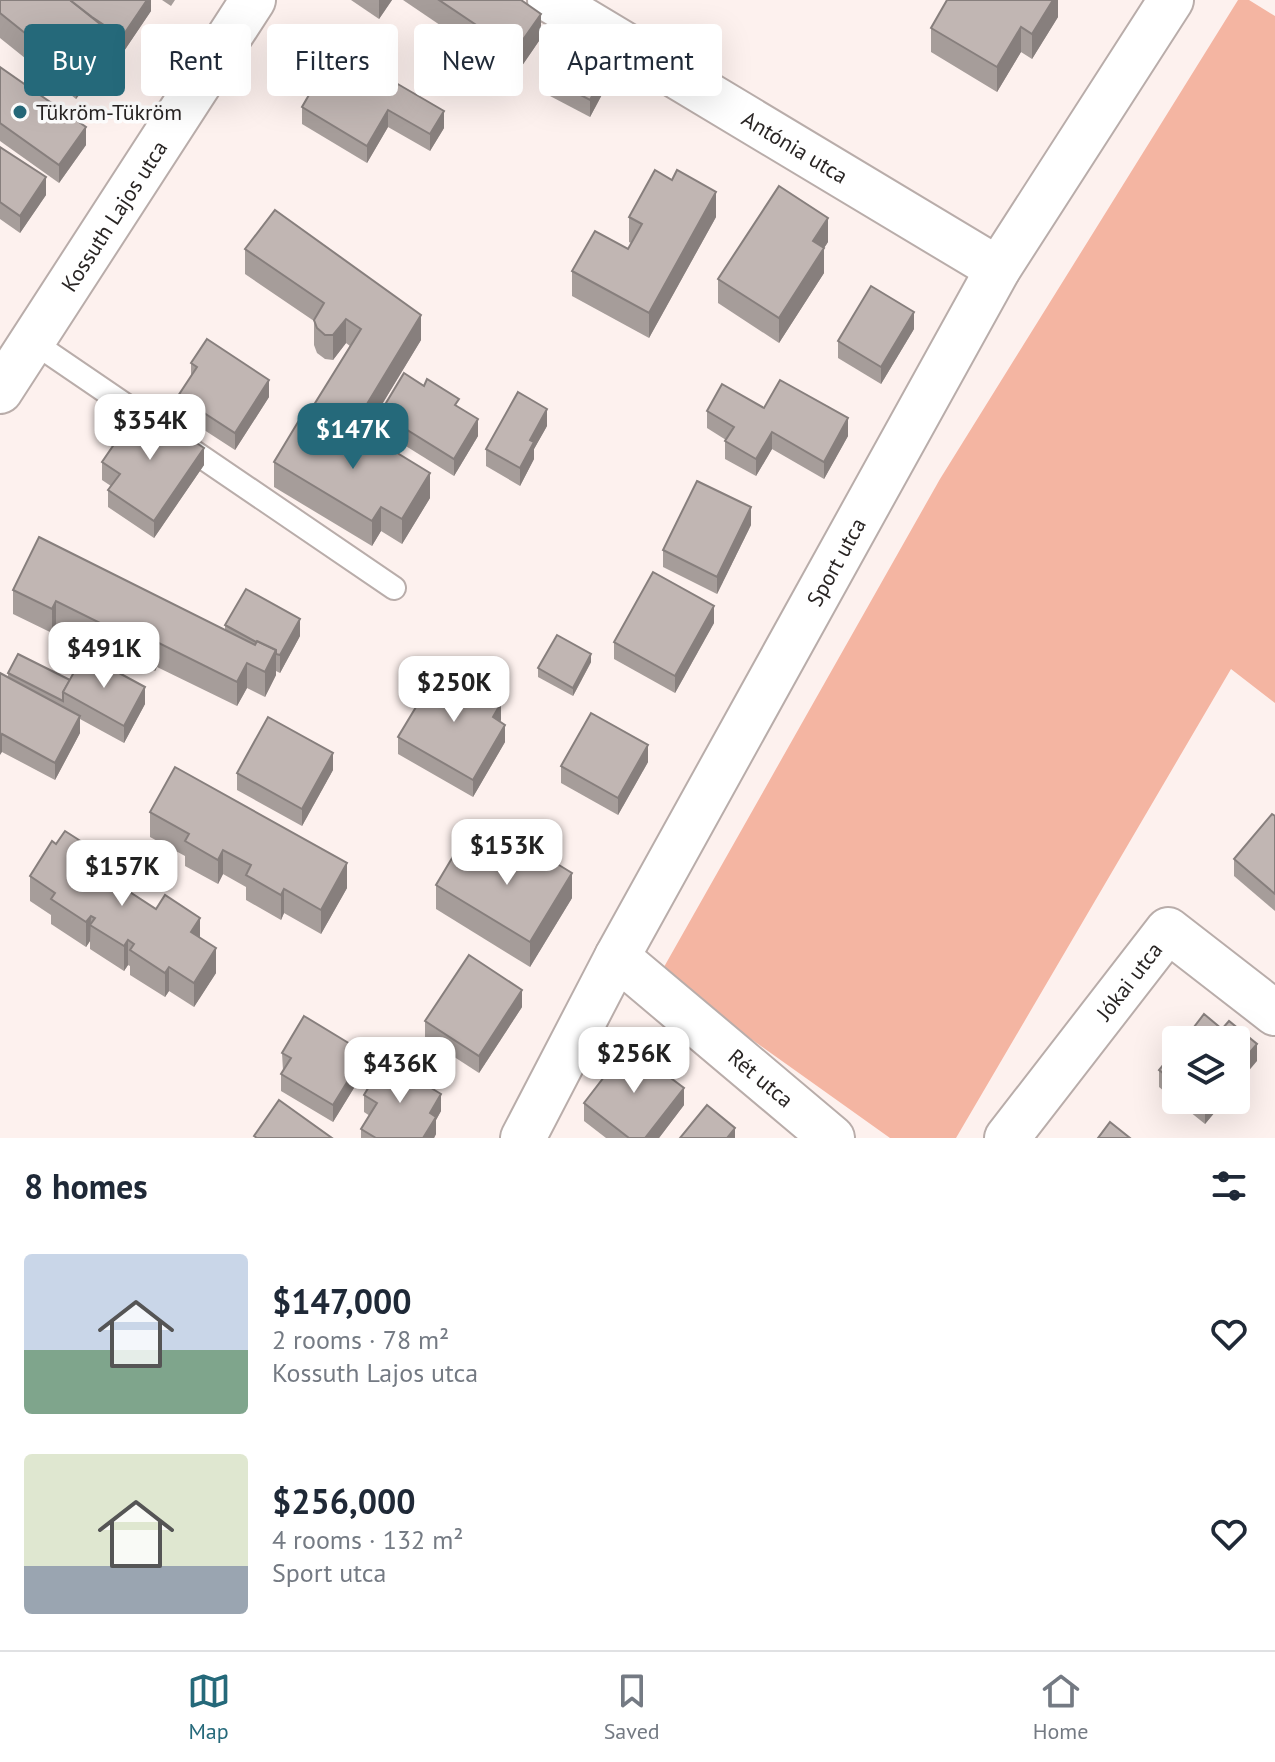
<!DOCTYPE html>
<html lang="en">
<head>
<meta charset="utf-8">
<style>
  body { margin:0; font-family:"PT Sans",sans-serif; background:#f6f6f7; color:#1f2937; height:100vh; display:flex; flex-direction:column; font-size:30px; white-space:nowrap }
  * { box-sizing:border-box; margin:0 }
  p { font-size:26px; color:#747a83 }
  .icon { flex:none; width:44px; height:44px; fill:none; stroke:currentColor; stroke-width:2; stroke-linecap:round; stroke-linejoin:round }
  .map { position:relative; height:1138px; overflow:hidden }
  .panel { display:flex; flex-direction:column; background:#fff; flex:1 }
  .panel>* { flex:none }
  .hud { position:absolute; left:24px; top:24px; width:800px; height:72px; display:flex; gap:16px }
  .controls { position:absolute; left:1162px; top:1026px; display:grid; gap:16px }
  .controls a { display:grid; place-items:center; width:88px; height:88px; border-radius:8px; background:#fff; box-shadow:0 8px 32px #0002; font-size:40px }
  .price { position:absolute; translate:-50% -68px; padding:0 18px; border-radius:16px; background:#fff; color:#222; font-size:26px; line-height:52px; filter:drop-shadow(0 2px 4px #0008) }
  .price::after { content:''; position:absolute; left:50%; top:48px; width:24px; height:18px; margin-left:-12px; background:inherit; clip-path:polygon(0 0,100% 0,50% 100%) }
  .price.on { background:#25697a; color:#fff }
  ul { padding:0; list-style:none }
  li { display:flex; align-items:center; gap:24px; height:200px; padding:0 24px }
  li span { display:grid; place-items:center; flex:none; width:224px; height:160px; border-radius:8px; color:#555 }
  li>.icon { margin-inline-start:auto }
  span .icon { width:96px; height:96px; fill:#fffc; stroke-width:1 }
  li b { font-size:34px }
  h2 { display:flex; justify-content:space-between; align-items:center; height:96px; padding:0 24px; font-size:34px }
  .tag { padding:0 28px; border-radius:8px; background:#fff; box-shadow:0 8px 32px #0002; font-size:28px; line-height:72px }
  .tag.on { background:#25697a; color:#fff }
  .tabs { display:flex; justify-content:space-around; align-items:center; height:112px; border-top:2px solid #e0e1e3; background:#fff; font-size:22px; color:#747a83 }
  .tabs a { display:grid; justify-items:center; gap:4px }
  .tabs .on { color:#25697a }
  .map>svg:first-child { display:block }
  .green { fill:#f4b5a2 }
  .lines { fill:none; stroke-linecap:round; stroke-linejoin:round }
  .lane-casing { stroke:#b9adaa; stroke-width:26 }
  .street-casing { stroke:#b9adaa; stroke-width:48 }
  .secondary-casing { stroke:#b9adaa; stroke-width:48 }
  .lane { stroke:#fff; stroke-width:22 }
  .street { stroke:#fff; stroke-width:44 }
  .secondary { stroke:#fff; stroke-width:44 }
  .wall { fill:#a69d9a }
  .shaded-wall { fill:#877f7d }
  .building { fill:#c1b6b3; stroke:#877f7d; stroke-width:2 }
  .poi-dot { fill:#25697a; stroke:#fff; stroke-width:3 }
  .labels { text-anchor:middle; stroke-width:7; stroke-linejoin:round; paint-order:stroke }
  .poi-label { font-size:22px; fill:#292524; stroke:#fff; text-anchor:start }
  .street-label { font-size:22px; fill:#292524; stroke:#fff }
</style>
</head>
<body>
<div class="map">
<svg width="1275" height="1138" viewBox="0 0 1275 1138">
  <rect width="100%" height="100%" fill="#fdf1ee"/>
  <path class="green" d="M1238 0H1249L1275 16V703L1231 669 956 1138H890L660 974 940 479Z"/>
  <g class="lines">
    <g class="lane-casing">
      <path id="lane" d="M33 342 394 588"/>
    </g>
    <g class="street-casing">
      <g id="street">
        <path d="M550 0 998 269"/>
        <path d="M617 957 832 1138"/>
        <path d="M523 1138 617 957 998 269 1171 0"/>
        <path d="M1007 1138 1168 930 1275 1013"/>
      </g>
    </g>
    <g class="secondary-casing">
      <path id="secondary" d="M0 391 253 0"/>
    </g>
    <use href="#lane" class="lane"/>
    <use href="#street" class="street"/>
    <use href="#secondary" class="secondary"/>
  </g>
  <g class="wall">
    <path d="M0 0H151V11L122 54 110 47V56L76 99 0 38Z"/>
    <path d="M162 0H175L171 6Z"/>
    <path d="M351 0H392L379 19Z"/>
    <path d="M403 0H521L541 38 515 76Z"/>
    <path d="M1058 0V17L1032 59 1021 52 997 92 931 52V28Z"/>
    <path d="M336 48 444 128 430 151 388 127 367 163 302 124V107Z"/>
    <path d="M0 67 86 145 59 183 0 141Z"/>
    <path d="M613 74 590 117 550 96V79Z"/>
    <path d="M0 147 46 195 20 233 0 219Z"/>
    <path d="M629 217H716L649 338 572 296V271L628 249 631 243 629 242Z"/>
    <path d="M828 242 824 248V273L779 343 718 303V279Z"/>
    <path d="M245 249 421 340 355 449 430 498 402 544 381 531 372 546 274 487V462L312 423V408L350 346 346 343 333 360 325 359 317 353 314 345V321L245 274Z"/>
    <path d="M914 329 881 384 838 358V341Z"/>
    <path d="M191 363 269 397 235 450 178 413V396L191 376Z"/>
    <path d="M459 408 478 436 454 476 380 430V413Z"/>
    <path d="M764 408 848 436 824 479 772 449 756 476 725 459V441L726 440 707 428V411Z"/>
    <path d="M547 426 534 449V459L520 486 486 466V449Z"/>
    <path d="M102 462 204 465 154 538 108 507V490L111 486 102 480Z"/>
    <path d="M751 525 717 594 663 567V550Z"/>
    <path d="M13 590 225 630V625L300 636 280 673 276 671V675L265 697 247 688 237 706 157 667 155 671 114 650 112 654 56 626 52 633 13 614Z"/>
    <path d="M714 623 675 693 614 659V642Z"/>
    <path d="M591 662 573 696 538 677V668Z"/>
    <path d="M0 673 8 677V673L70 680 145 704 124 743 80 719V733L55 780 2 752Z"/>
    <path d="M501 720 500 722 505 742 473 797 398 754V737Z"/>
    <path d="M648 762 618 815 561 783V766Z"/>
    <path d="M333 770 302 826 237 790V773Z"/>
    <path d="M150 812 347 888 321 934 284 913 281 920 246 900V887L223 874 218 884 185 866V856L150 837Z"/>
    <path d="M1275 816V911L1234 876V859Z"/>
    <path d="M506 870 572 898 530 967 436 909V885Z"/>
    <path d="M30 876 121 887 200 938 216 973 194 1007 169 991 165 997 130 975V966L128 965 124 971 90 949V941L86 947 51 924V915L30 901Z"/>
    <path d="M522 1007 479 1073 425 1038V1021Z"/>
    <path d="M1176 1049V1100H1225L1205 1124 1159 1087V1070Z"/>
    <path d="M282 1053 365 1070 333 1122 281 1091V1074L283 1071Z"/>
    <path d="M364 1095 441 1111 436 1120V1134L434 1138H361V1129L370 1116 364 1112Z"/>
    <path d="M584 1103 684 1105 659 1138H606L584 1121Z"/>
  </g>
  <g class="shaded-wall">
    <path d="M147 0H151V11L122 54V37Z"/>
    <path d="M379 0H392L379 19Z"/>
    <path d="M1053 0H1058V17L1032 59V34Z"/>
    <path d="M541 14V38L515 76V51Z"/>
    <path d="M1021 27V52L997 92V67Z"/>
    <path d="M110 32V56L76 99V74Z"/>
    <path d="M613 57V74L590 117V100Z"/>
    <path d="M388 110V127L367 163V146Z"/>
    <path d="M444 111V128L430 151V134Z"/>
    <path d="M86 127V145L59 183V165Z"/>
    <path d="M46 177V195L20 233V216Z"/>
    <path d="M716 192V217L649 338V313Z"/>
    <path d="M828 218V242L824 248V273L779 343V318L813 241Z"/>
    <path d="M914 312V329L881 384V367Z"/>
    <path d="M421 315V340L350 457V432Z"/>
    <path d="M346 319V343L333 360V335Z"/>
    <path d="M269 380V397L235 450V433Z"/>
    <path d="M547 409V426L534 449V459L520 486V468L530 440Z"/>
    <path d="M848 418V436L824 479V462Z"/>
    <path d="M478 419V436L454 476V459Z"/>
    <path d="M772 432V449L756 476V459Z"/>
    <path d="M204 448V465L154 538V521Z"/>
    <path d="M430 473V498L402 544V519Z"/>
    <path d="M381 507V531L372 546V521Z"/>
    <path d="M751 507V525L717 594V577Z"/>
    <path d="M56 601V626L52 633V609Z"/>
    <path d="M714 606V623L675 693V676Z"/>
    <path d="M300 619V636L280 673V655Z"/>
    <path d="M114 626V650L112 654V629Z"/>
    <path d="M157 642V667L155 671V646Z"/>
    <path d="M276 650V675L265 697V672Z"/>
    <path d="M591 654V662L573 696V688Z"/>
    <path d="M247 663V688L237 706V682Z"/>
    <path d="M145 687V704L124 743V726Z"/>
    <path d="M501 703V720L493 735V717Z"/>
    <path d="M80 716V733L55 780V763Z"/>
    <path d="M505 725V742L473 797V780Z"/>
    <path d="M2 734V752L0 755V738Z"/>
    <path d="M648 745V762L618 815V798Z"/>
    <path d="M333 753V770L302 826V809Z"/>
    <path d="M223 850V874L218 884V860Z"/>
    <path d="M347 863V888L321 934V910Z"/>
    <path d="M121 867V892L113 881Z"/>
    <path d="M572 873V898L530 967V942Z"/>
    <path d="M284 889V913L281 920V895Z"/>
    <path d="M91 916 90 941 86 947V922Z"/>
    <path d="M200 918V943L191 932Z"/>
    <path d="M128 940V965L124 971V946Z"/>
    <path d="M216 948V973L194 1007V983Z"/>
    <path d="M169 967V991L165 997V973Z"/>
    <path d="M522 990V1007L479 1073V1056Z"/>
    <path d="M1257 1044V1061L1236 1086V1069Z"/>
    <path d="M365 1053V1070L333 1122V1105Z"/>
    <path d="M684 1088V1105L659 1138H645Z"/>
    <path d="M441 1094V1111L436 1120V1134L434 1138H423L430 1113Z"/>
    <path d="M1211 1100H1225L1205 1124V1107Z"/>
    <path d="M735 1128V1138H727Z"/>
  </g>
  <g class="building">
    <path d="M0 0H70L110 32 76 74 0 13Z"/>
    <path d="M70 0H147L122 37 92 17Z"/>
    <path d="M439 0H521L541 14 515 51Z"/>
    <path d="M947 0H1053L1032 34 1021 27 997 67 931 28Z"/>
    <path d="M574 36 613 57 590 100 550 79Z"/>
    <path d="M336 48 444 111 430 134 388 110 367 146 302 107Z"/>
    <path d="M0 67 86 127 59 165 0 123Z"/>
    <path d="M0 147 46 177 20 216 0 202Z"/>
    <path d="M655 170 672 180 677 170 716 192 649 313 572 271 595 231 628 249 642 224 629 217Z"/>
    <path d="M779 186 828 218 813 241 824 248 779 318 718 279Z"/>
    <path d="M275 210 421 315 350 432 312 408 361 329 346 319 333 335H325L317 328 314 320 324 303 245 249Z"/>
    <path d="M871 286 914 312 881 367 838 341Z"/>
    <path d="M207 339 269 380 235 433 178 396 197 367 191 363Z"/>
    <path d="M404 373 424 386 427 379 459 399 455 405 478 419 454 459 380 413Z"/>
    <path d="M780 380 848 418 824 462 772 432 756 459 725 441 734 427 707 411 722 384 764 408Z"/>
    <path d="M518 392 547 409 530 440 534 442 520 468 486 449Z"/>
    <path d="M141 405 204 448 154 521 108 490 120 474 102 462Z"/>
    <path d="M301 417 357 450 366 434 430 473 402 519 381 507 372 521 274 462Z"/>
    <path d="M697 481 751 507 717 577 663 550Z"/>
    <path d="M39 537 255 645 257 641 276 650 265 672 247 663 237 682 157 642 155 646 114 626 112 629 56 601 52 609 13 590Z"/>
    <path d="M653 572 714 606 675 676 614 642Z"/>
    <path d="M246 589 300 619 280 655 276 654V650L257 641 256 642 225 625Z"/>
    <path d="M557 635 591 654 573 688 538 668Z"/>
    <path d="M18 654 70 680 63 692V701L8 673Z"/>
    <path d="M84 654 145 687 124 726 63 692Z"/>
    <path d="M440 667 501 703 493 717 505 725 473 780 398 737Z"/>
    <path d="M0 673 80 716 55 763 2 734 0 738Z"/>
    <path d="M591 713 648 745 618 798 561 766Z"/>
    <path d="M268 717 333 753 302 809 237 773Z"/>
    <path d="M175 767 347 863 321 910 284 889 281 895 246 875 251 865 223 850 218 860 185 841 189 834 150 812Z"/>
    <path d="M1272 814 1275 816V894L1234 859Z"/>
    <path d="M65 831 121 867 113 881 156 909 165 895 200 918 191 932 216 948 194 983 169 967 165 973 130 950 134 944 128 940 124 946 90 925 95 918 91 916 86 922 51 899 55 893 30 876 52 841 56 844Z"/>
    <path d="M461 843 506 870 523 843 572 873 530 942 436 885Z"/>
    <path d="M469 955 522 990 479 1056 425 1021Z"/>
    <path d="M1204 1014 1222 1029 1229 1021 1257 1044 1236 1069V1040H1184Z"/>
    <path d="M304 1016 365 1053 333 1105 281 1074 291 1058 282 1053Z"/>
    <path d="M628 1046 684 1088 645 1138H629L584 1103Z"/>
    <path d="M1176 1049V1083L1159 1070Z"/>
    <path d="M385 1060 441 1094 430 1113 436 1117 423 1138H376L361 1129 377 1103 364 1095Z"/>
    <path d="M279 1100 332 1138H257L254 1136Z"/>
    <path d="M1196 1100H1211L1205 1107Z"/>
    <path d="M707 1105 735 1128 727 1138H680Z"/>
    <path d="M1110 1122 1130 1138H1098Z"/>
  </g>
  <circle class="poi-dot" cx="20" cy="112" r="8"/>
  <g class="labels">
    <g class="poi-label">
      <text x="36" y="120">Tükröm-Tükröm</text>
    </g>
    <g class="street-label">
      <text transform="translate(795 147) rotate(31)" y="8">Antónia utca</text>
      <text transform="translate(114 216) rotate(-57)" y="8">Kossuth Lajos utca</text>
      <text transform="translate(836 562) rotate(-61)" y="8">Sport utca</text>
      <text transform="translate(1129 981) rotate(-52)" y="8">Jókai utca</text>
      <text transform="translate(761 1078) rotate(40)" y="8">Rét utca</text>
    </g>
  </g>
</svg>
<div class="controls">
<a><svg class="icon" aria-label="layers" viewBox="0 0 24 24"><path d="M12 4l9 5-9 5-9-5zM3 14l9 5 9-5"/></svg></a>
</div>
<b class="price" style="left:150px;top:462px">$354K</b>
<b class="price on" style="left:353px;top:471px">$147K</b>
<b class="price" style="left:104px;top:690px">$491K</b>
<b class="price" style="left:454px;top:724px">$250K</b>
<b class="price" style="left:507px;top:887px">$153K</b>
<b class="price" style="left:122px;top:908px">$157K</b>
<b class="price" style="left:634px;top:1095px">$256K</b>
<b class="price" style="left:400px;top:1105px">$436K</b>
<div class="hud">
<a class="tag on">Buy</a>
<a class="tag">Rent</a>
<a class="tag">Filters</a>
<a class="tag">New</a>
<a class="tag">Apartment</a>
</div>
</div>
<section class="panel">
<h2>8 homes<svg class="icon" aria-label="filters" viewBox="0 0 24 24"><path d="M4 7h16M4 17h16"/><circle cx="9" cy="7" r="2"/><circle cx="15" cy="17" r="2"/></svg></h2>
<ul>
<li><span style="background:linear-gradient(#c9d6e8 60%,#7fa58c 0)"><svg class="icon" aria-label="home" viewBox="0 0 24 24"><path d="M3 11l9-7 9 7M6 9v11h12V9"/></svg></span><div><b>$147,000</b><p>2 rooms · 78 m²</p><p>Kossuth Lajos utca</p></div><svg class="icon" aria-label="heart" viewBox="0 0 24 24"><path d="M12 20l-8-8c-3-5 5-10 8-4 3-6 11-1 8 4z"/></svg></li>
<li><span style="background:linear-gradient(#dfe7d0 70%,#9aa5b1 0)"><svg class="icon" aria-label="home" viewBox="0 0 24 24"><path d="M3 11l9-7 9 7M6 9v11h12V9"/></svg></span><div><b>$256,000</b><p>4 rooms · 132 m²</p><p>Sport utca</p></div><svg class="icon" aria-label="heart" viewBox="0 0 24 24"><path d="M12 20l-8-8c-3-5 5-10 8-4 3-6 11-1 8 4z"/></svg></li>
</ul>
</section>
<nav class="tabs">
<a class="on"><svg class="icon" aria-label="map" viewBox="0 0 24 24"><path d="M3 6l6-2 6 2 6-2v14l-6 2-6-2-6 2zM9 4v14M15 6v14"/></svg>Map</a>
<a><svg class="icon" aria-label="saved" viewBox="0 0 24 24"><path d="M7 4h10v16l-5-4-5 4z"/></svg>Saved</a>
<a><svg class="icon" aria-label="home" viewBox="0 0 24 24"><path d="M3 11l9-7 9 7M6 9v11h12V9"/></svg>Home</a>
</nav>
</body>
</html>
